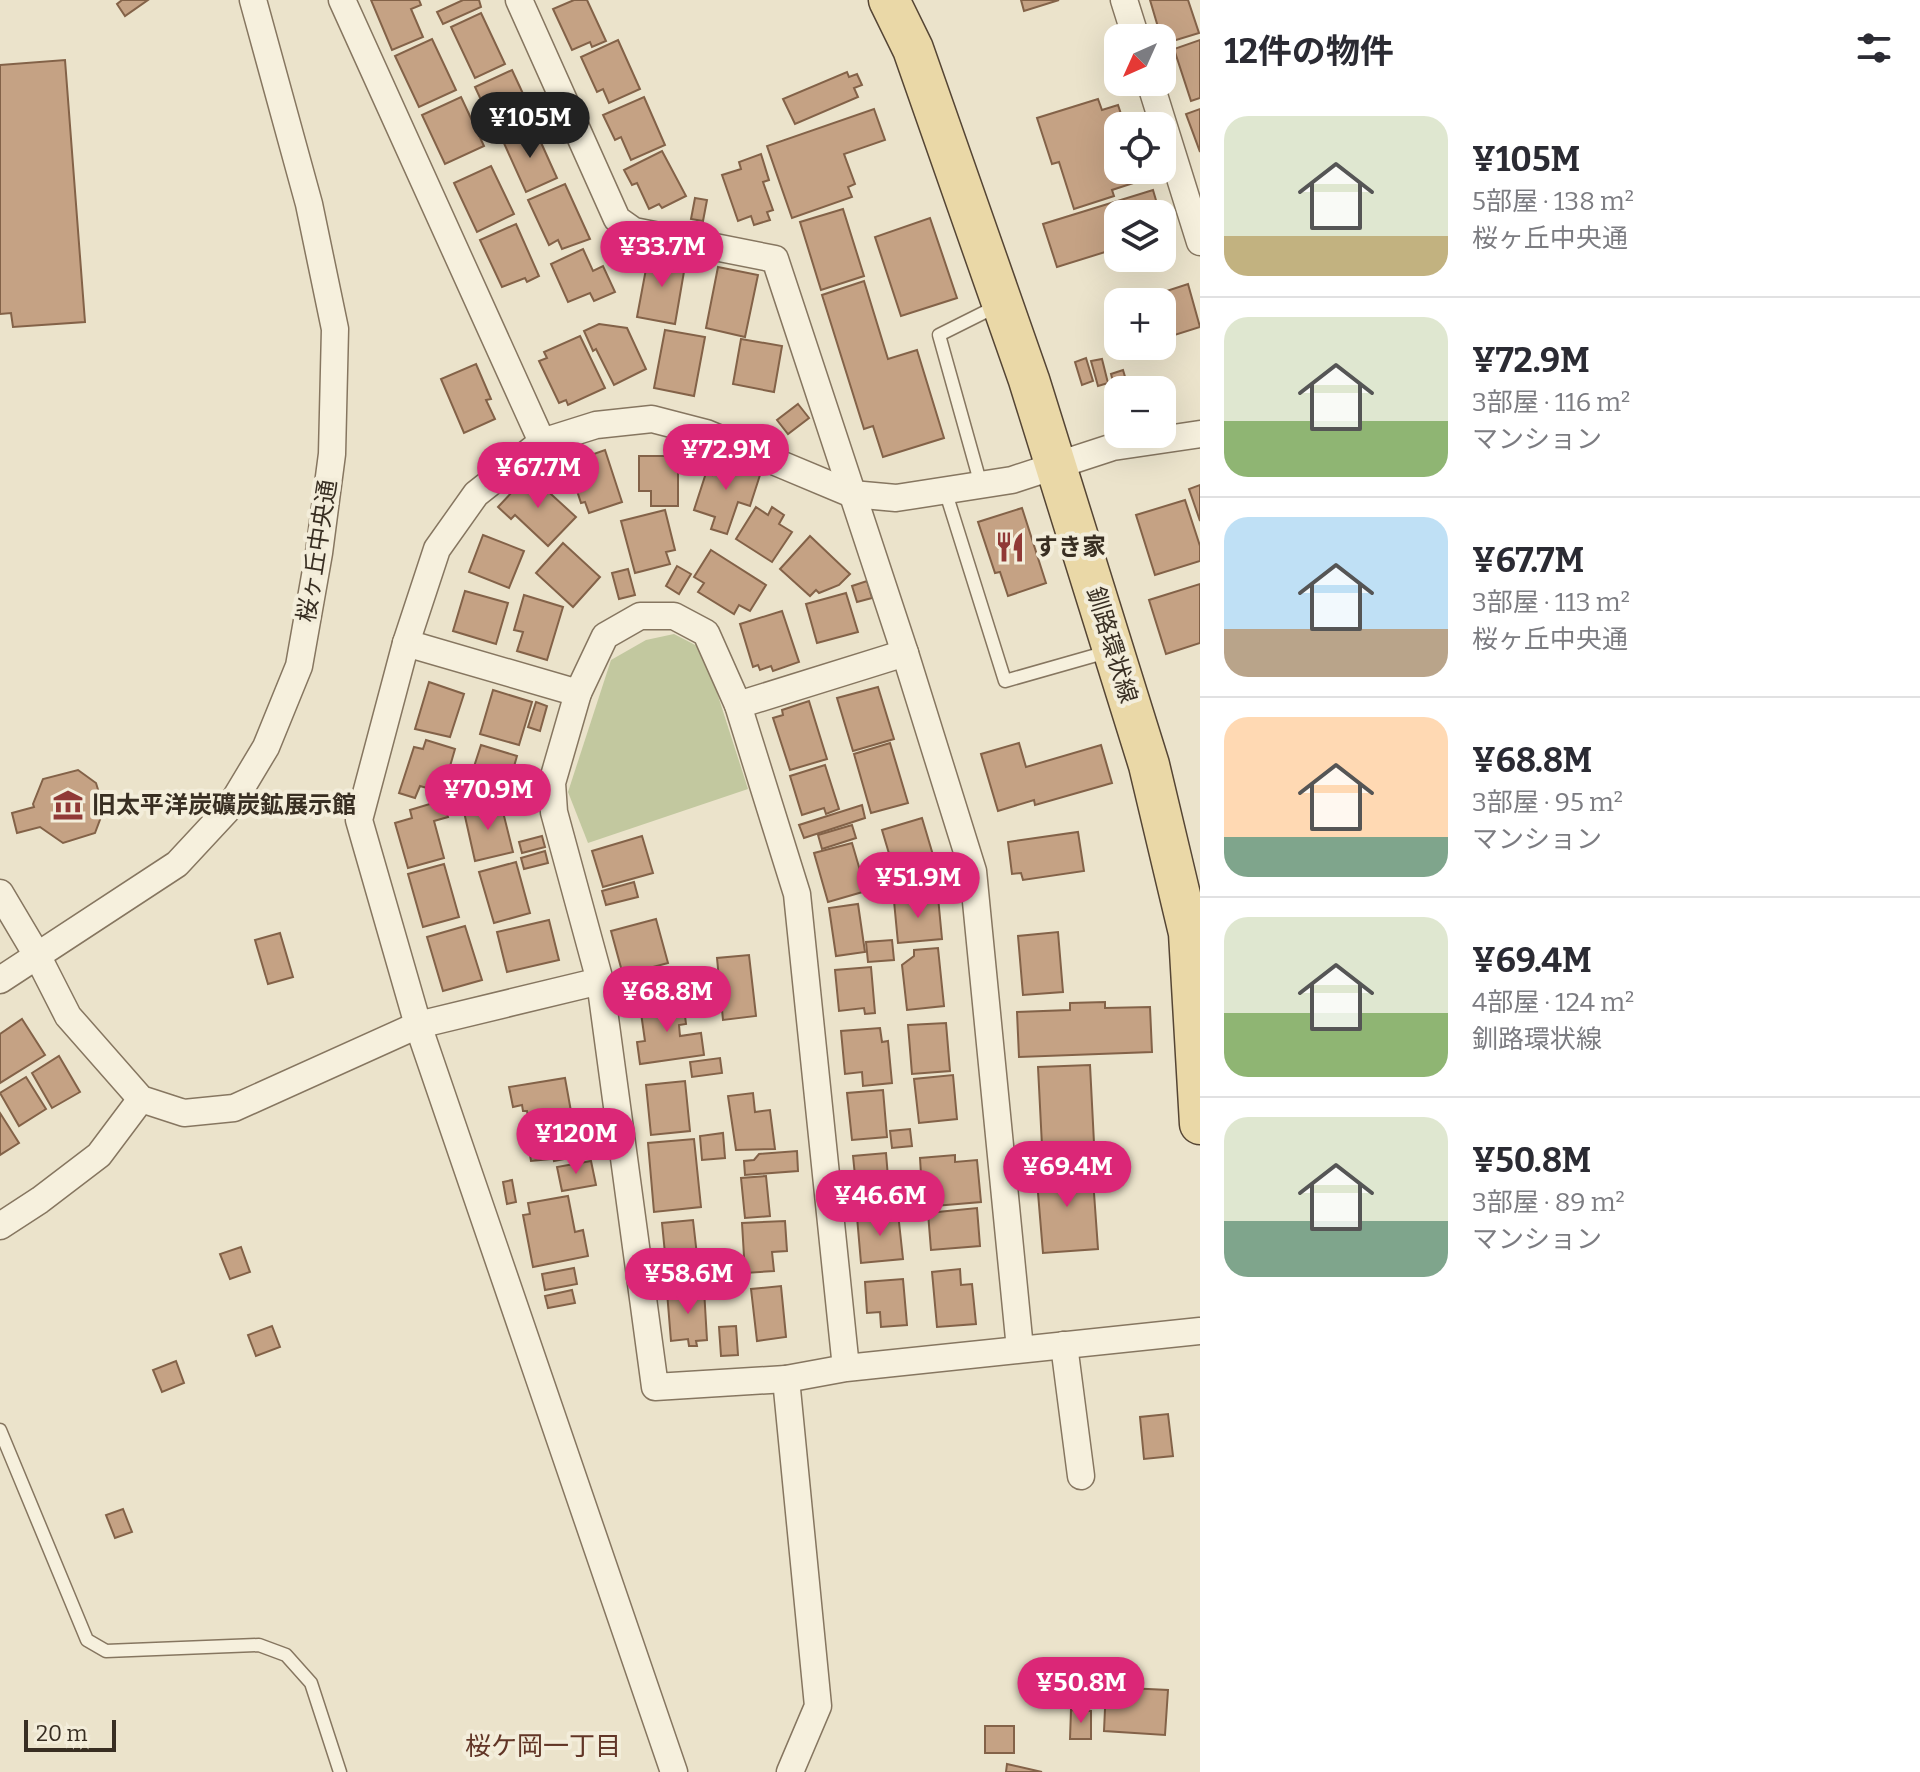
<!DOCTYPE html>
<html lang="ja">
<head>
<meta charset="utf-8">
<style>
  body { margin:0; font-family:Bitter,"Noto Sans JP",serif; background:#f7f7f7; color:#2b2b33; height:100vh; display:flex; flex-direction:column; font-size:30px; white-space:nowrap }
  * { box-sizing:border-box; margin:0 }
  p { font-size:26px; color:#7c7c81 }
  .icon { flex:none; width:44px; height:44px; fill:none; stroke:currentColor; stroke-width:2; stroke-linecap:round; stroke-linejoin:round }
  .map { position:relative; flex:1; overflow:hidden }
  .drawer { display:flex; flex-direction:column; background:#fff; width:720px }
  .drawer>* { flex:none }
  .needle { width:52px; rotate:225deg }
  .fabs { position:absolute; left:1104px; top:24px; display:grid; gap:16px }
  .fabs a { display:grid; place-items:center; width:72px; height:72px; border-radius:16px; background:#fff; box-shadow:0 8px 32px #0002; font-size:40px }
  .scale { position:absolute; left:24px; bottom:20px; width:92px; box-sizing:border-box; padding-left:8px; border:4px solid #382e22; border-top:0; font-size:22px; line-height:28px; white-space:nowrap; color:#382e22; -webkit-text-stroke:6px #f3edda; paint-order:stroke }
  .price { position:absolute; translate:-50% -68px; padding:0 18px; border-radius:28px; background:#db2777; color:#fff; font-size:26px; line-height:52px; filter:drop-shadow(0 2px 4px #0008) }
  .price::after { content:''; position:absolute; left:50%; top:48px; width:24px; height:18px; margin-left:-12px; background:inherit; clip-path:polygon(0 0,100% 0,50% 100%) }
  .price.active { background:#222; color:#fff }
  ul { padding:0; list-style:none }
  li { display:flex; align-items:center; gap:24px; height:200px; padding:0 24px }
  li+li { border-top:2px solid #e1e1e2 }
  li span { display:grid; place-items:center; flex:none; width:224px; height:160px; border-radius:24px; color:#555 }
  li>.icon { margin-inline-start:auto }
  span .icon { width:96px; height:96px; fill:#fffc; stroke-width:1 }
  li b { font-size:34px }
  h2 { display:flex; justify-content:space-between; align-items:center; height:96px; padding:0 24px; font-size:34px }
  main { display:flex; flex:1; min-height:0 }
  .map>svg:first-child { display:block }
  .green { fill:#c2c89f }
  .building { fill:#c5a284; stroke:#836248; stroke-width:2 }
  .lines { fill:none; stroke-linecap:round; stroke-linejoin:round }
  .lane-casing { stroke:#867660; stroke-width:15 }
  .street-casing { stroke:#867660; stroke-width:29 }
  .primary-casing { stroke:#554534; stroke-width:43 }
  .lane { stroke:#f6f0dd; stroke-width:12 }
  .street { stroke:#f6f0dd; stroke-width:26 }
  .primary { stroke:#ead8a7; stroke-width:40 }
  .labels { text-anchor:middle; stroke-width:8; stroke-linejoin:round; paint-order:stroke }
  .poi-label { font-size:24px; font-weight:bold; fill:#382e22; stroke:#f3edda; text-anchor:start }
  .street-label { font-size:24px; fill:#382e22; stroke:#f3edda }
  .neighbourhood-label { font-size:26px; fill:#613526; stroke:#f3edda }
</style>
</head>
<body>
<main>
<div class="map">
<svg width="1200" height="1772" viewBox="0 0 1200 1772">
  <rect width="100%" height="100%" fill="#ebe3cb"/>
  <path class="green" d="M674 634 703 649 748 789 588 843 568 792 611 660 646 640Z"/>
  <g class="building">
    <path d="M122 0H148L125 16 117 4Z"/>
    <path d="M371 0H419L421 5 411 9 423 37 392 50Z"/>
    <path d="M463 0H479L481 7 443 24 437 12Z"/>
    <path d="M574 0H587L606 41 592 47 590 42 572 50 553 9Z"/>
    <path d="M1021 0H1059L1024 11Z"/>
    <path d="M1150 0H1188L1199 33 1163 44Z"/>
    <path d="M481 13 505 64 475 78 451 27Z"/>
    <path d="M432 39 456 90 419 107 395 56Z"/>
    <path d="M618 40 640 89 609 103 603 89 597 92 581 57Z"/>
    <path d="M1200 40V98L1191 101 1174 49Z"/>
    <path d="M65 60 85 322 13 327 11 313 0 314V65Z"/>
    <path d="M512 70 532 113 495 130 475 87Z"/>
    <path d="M847 72 849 77 857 74 862 85 854 88 858 97 795 124 783 99Z"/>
    <path d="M461 97 484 146 445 164 422 115Z"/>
    <path d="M644 97 665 145 631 160 621 137 615 140 603 115Z"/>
    <path d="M1098 99 1102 110 1118 105 1125 126H1118V170H1139L1143 180 1112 190 1114 196 1074 209 1059 162 1052 164 1037 118Z"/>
    <path d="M874 109 885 140 844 154 855 184 848 187 852 197 792 218 767 146Z"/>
    <path d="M1200 109V152L1186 114Z"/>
    <path d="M534 127 557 178 526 192 503 141Z"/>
    <path d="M662 151 686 196 662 208 659 204 649 209 637 183 632 185 624 170Z"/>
    <path d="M761 154 769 180 763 182 773 210 767 212 770 220 754 225 751 216 738 221 722 175 741 169 739 162Z"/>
    <path d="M491 166 514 214 477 232 454 183Z"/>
    <path d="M565 184 590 239 562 249 558 240 549 245 528 200Z"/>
    <path d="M1153 190 1160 214H1118V248L1057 267 1043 224Z"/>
    <path d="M695 198 707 200 703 221 691 219Z"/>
    <path d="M843 209 864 276 821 290 800 222Z"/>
    <path d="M930 218 957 298 901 316 875 237Z"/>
    <path d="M516 224 539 276 527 282 525 278 502 287 480 240Z"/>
    <path d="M583 249 593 271 603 266 615 292 594 301 590 293 568 302 551 264Z"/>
    <path d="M649 253 686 260 675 324 637 317Z"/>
    <path d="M718 267 758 275 745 337 706 328Z"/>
    <path d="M864 281 888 359 917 350 944 438 883 457 873 426 864 429 822 295Z"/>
    <path d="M1188 284 1200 327 1162 339V302H1139V300Z"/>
    <path d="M599 324 627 328 646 369 614 385 596 349 593 351 584 331Z"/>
    <path d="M665 330 705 337 694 396 654 388Z"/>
    <path d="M580 336 605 388 568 405 566 400 559 403 539 361 547 358 544 352Z"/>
    <path d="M741 339 782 346 774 392 733 384Z"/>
    <path d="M1131 346H1149V347L1133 352Z"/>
    <path d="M1086 358 1093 381 1082 385 1075 362Z"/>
    <path d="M1102 359 1108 383 1098 386 1091 361Z"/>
    <path d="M476 364 491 399 486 400 495 419 464 433 441 379Z"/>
    <path d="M1123 370 1129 390H1118L1116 393 1111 374Z"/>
    <path d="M798 404 809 418 788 434 777 420Z"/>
    <path d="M605 450 622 502 589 513 585 502 581 503 568 463Z"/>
    <path d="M639 456H678V506H651V491H639Z"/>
    <path d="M717 458 761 472 750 506 738 502 727 534 711 529 715 517 694 510 706 473 712 475Z"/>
    <path d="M529 474 576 517 548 546 515 515 511 519 498 507Z"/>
    <path d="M1200 485V521L1189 489Z"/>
    <path d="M1185 500 1200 546V561L1155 575 1136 515Z"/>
    <path d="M756 507 768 515 772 507 784 515 779 524 792 532 772 562 736 539Z"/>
    <path d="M1022 508 1046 583 1008 596 1000 572 995 573 978 522Z"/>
    <path d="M665 510 675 550 666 552 670 564 635 573 621 521Z"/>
    <path d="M483 535 524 551 509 588 469 572Z"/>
    <path d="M810 536 850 574 839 585 819 593 816 590 810 596 780 569Z"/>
    <path d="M563 543 600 577 573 607 536 573Z"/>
    <path d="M711 550 766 585 750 611 739 605 734 614 698 592 704 583 694 577Z"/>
    <path d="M677 566 691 574 679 594 666 586Z"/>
    <path d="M628 569 635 595 619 599 612 573Z"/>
    <path d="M867 581 872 598 857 602 852 586Z"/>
    <path d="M1200 584V643L1166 654 1149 600Z"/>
    <path d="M465 591 508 603 496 644 453 631Z"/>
    <path d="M846 593 858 632 817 643 806 604Z"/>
    <path d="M524 595 563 607 547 660 517 651 523 632 514 630Z"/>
    <path d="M782 611 799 662 773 671 771 666 760 670 758 665 753 667 740 624Z"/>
    <path d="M429 682 464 694 450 737 415 729Z"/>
    <path d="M878 687 894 739 853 751 837 698Z"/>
    <path d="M493 690 532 702 519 745 480 734Z"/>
    <path d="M809 701 827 759 790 770 773 718 783 715 782 710Z"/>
    <path d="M536 702 547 706 540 731 528 727Z"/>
    <path d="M426 740 455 749 446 780 438 777 434 790 420 786 415 798 399 793 414 747 423 749Z"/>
    <path d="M890 743 908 803 871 813 854 754Z"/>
    <path d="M1019 743 1026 767 1101 745 1112 783 1035 805 1034 800 998 811 981 754Z"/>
    <path d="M481 745 517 756 507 791 470 779Z"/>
    <path d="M825 765 839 809 826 814 824 808 802 815 790 776Z"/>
    <path d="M78 770 96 783 104 809 95 833 63 843 40 827 17 833 12 813 34 807 33 804 43 779Z"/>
    <path d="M473 782 488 787 484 799 469 793Z"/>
    <path d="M443 800 448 817 434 821 444 858 408 868 395 823 412 818 410 810Z"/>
    <path d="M501 804 513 852 475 861 464 812Z"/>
    <path d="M862 805 865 818 804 838 799 825Z"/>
    <path d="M922 818 933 855 893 867 882 830Z"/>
    <path d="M852 825 856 838 822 849 818 835Z"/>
    <path d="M1078 832 1084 871 1023 880 1021 873 1012 874 1008 842Z"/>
    <path d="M542 836 545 847 522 853 519 842Z"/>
    <path d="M642 836 653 873 603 887 592 851Z"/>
    <path d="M852 843 866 891 828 902 814 853Z"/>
    <path d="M545 851 548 863 524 869 521 858Z"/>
    <path d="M516 862 530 913 494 923 479 872Z"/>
    <path d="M444 864 459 917 423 927 408 874Z"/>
    <path d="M634 882 638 897 606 905 602 891Z"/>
    <path d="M938 897 942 939 898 943 894 901Z"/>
    <path d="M858 904 865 952 836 956 829 908Z"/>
    <path d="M656 919 668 963 623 975 611 931Z"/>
    <path d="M549 920 559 960 507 972 497 932Z"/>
    <path d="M465 926 482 980 443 991 427 937Z"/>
    <path d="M1058 932 1063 992 1023 995 1018 936Z"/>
    <path d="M280 933 293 977 268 984 255 940Z"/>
    <path d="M892 940 894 960 868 962 866 942Z"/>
    <path d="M938 948 944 1006 907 1010 902 965 914 956V950Z"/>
    <path d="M749 955 756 1016 723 1020 717 958Z"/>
    <path d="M871 967 875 1013 865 1014 864 1008 839 1011 835 970Z"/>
    <path d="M683 1000 686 1024 679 1025 680 1036 701 1033 704 1055 640 1064 637 1042 645 1041 640 1006Z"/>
    <path d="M1105 1002V1008L1150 1007 1152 1052 1019 1057 1017 1012 1070 1010V1003Z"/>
    <path d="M22 1019 45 1055 0 1083V1034Z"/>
    <path d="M946 1023 950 1071 912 1074 908 1025Z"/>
    <path d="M880 1028 882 1042 888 1041 892 1083 863 1086 862 1072 845 1074 841 1031Z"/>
    <path d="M59 1056 80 1092 52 1108 32 1073Z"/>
    <path d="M720 1058 722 1073 692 1077 690 1062Z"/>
    <path d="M1090 1065 1094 1143 1042 1146 1038 1067Z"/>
    <path d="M953 1075 957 1119 919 1123 914 1079Z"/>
    <path d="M26 1077 46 1109 19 1126 0 1093Z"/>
    <path d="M565 1078 579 1156 554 1161 550 1141 533 1144 527 1111H523L522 1105 513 1107 509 1087Z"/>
    <path d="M685 1081 690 1131 651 1135 646 1085Z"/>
    <path d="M883 1090 887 1137 852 1140 847 1093Z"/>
    <path d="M753 1093 755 1112 770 1110 775 1149 736 1150 728 1096Z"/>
    <path d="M0 1113 19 1143 0 1155Z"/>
    <path d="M910 1129 912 1146 892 1148 890 1131Z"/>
    <path d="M723 1133 725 1158 702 1160 700 1136Z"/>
    <path d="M694 1139 701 1207 654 1212 648 1143Z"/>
    <path d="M548 1147 550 1159 531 1161 529 1149Z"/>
    <path d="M797 1151 798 1171 745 1175 744 1161 754 1160 759 1154Z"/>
    <path d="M886 1153 890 1202 858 1205 853 1156Z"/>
    <path d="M955 1155V1162L977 1160 981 1202 923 1207 920 1158Z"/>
    <path d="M591 1161 596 1185 562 1191 557 1167Z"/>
    <path d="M1092 1165 1098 1249 1043 1253 1036 1169Z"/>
    <path d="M766 1176 770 1216 745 1218 741 1178Z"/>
    <path d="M512 1180 516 1202 507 1204 503 1182Z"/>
    <path d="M568 1196 575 1232 583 1230 588 1256 533 1267 523 1215 530 1214 528 1203Z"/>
    <path d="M917 1196 919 1209 894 1211 893 1199Z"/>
    <path d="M977 1208 980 1246 931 1250 928 1213Z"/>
    <path d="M898 1213 903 1259 861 1263 857 1217Z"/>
    <path d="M693 1220 700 1282 668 1284 662 1223Z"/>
    <path d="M785 1221 787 1251 772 1252 774 1271 745 1273 742 1223Z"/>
    <path d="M241 1247 250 1272 230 1279 220 1254Z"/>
    <path d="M574 1268 577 1284 545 1290 542 1274Z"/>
    <path d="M960 1269 961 1285 972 1284 976 1324 937 1327 932 1272Z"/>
    <path d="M903 1279 907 1325 881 1327 880 1312 867 1313 865 1282Z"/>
    <path d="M781 1286 786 1337 757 1341 751 1289Z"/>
    <path d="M704 1289 707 1340 696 1341 697 1346H689L688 1339 671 1341 667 1292Z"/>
    <path d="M572 1290 575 1303 548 1308 545 1296Z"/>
    <path d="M272 1326 280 1347 256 1356 248 1335Z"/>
    <path d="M736 1326 738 1355 721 1356 719 1327Z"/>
    <path d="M176 1361 184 1383 162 1392 153 1370Z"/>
    <path d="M1168 1414 1173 1456 1144 1459 1140 1417Z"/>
    <path d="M123 1509 132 1532 115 1538 106 1515Z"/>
    <path d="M1106 1687 1168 1690 1165 1735 1104 1731Z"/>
    <path d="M1071 1710 1091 1711V1739H1070Z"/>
    <rect x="985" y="1726" width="29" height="27"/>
    <path d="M1007 1764 1042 1772H1006Z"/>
  </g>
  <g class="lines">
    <g class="lane-casing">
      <g id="lane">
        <path d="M981 485 939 335 997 306"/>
        <path d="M945 490 1005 681 1107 652"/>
        <path d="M0 1430 87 1640 106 1651 259 1645 286 1655 311 1683 340 1772"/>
      </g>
    </g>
    <g class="street-casing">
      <g id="street">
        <path d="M342 0 542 442"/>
        <path d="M519 0 617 219 634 231 775 259 905 653 973 871 1020 1349"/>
        <path d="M1124 0 1136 38"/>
        <path d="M1150 82 1200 242"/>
        <path d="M406 643 578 693"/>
        <path d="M738 705 905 653"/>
        <path d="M0 893 38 957 68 1016 141 1099 184 1113 234 1108 418 1025 600 981"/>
        <path d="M0 980 177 864 230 807 266 747 299 666 319 553 332 454 335 329 309 204 253 0"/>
        <path d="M0 1226 40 1200 99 1155 141 1099"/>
        <path d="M1064 1345 1081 1476"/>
        <path d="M846 1368 797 894 738 705 706 633 674 616H640L605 636 578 693 552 783 554 812 600 981 655 1387 786 1379 846 1368 1200 1331"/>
        <path d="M786 1379 818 1706 790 1772"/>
        <path d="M674 1772 418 1025 359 820 406 643 437 549 476 494 542 442 596 425 652 419 706 433 852 494 896 498 1012 480 1113 447 1200 434"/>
      </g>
    </g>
    <g class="primary-casing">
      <path id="primary" d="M889 0 913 49 1029 380 1149 765 1189 933 1200 1124"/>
    </g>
    <use href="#lane" class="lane"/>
    <use href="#street" class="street"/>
    <use href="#primary" class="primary"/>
  </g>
  <defs>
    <g id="restaurant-bare" transform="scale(2.4)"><path d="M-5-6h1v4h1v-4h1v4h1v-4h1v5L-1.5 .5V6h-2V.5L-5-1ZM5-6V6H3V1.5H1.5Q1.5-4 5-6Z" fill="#903936" stroke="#f3edda" stroke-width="2.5" paint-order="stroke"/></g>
    <g id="museum-bare" transform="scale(2.4)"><path d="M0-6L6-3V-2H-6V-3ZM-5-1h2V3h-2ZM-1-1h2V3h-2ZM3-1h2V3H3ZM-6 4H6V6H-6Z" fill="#903936" stroke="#f3edda" stroke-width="2.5" paint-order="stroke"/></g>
  </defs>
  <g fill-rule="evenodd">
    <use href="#restaurant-bare" x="1010" y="547"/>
    <use href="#museum-bare" x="68" y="805"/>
  </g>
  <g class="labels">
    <g class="poi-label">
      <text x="1034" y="555">すき家</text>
      <text x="92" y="813">旧太平洋炭礦炭鉱展示館</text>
    </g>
    <g class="street-label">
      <text transform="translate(317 551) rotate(-81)" y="8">桜ヶ丘中央通</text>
      <text transform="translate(1112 645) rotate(73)" y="8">釧路環状線</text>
    </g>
    <g class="neighbourhood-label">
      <text x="543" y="1755">桜ケ岡一丁目</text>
    </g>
  </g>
</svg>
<div class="fabs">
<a><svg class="needle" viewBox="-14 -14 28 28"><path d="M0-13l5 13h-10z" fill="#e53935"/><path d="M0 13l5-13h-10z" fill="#7c7c81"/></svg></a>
<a><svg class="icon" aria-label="locate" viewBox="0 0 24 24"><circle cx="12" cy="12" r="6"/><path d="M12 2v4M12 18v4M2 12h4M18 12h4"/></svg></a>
<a><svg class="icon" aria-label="layers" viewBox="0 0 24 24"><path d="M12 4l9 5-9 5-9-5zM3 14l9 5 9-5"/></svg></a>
<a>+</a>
<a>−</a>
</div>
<div class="scale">20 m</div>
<b class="price active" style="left:530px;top:160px">¥105M</b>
<b class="price" style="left:662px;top:289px">¥33.7M</b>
<b class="price" style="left:726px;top:492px">¥72.9M</b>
<b class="price" style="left:538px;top:510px">¥67.7M</b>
<b class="price" style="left:488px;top:832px">¥70.9M</b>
<b class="price" style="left:918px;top:920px">¥51.9M</b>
<b class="price" style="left:667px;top:1034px">¥68.8M</b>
<b class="price" style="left:576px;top:1176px">¥120M</b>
<b class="price" style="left:1067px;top:1209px">¥69.4M</b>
<b class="price" style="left:880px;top:1238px">¥46.6M</b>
<b class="price" style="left:688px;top:1316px">¥58.6M</b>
<b class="price" style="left:1081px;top:1725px">¥50.8M</b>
</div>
<section class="drawer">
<h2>12件の物件<svg class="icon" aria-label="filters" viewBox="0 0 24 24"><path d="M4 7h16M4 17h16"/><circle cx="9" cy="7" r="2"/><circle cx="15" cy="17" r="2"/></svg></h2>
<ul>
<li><span style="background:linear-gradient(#dfe7d0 75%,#c2b280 0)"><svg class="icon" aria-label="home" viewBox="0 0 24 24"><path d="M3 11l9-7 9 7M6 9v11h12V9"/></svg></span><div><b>¥105M</b><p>5部屋 · 138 m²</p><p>桜ヶ丘中央通</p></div></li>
<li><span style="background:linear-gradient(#dfe7d0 65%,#8fb573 0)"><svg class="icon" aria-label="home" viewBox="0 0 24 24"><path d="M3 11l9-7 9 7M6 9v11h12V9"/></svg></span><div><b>¥72.9M</b><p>3部屋 · 116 m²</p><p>マンション</p></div></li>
<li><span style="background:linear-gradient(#bfe0f5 70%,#b9a48a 0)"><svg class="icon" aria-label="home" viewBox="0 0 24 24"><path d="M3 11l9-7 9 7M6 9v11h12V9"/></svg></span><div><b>¥67.7M</b><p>3部屋 · 113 m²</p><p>桜ヶ丘中央通</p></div></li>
<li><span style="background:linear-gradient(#ffd9b3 75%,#7fa58c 0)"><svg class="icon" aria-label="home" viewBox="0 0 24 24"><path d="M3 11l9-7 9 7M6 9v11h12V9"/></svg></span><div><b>¥68.8M</b><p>3部屋 · 95 m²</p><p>マンション</p></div></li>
<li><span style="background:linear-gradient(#dfe7d0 60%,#8fb573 0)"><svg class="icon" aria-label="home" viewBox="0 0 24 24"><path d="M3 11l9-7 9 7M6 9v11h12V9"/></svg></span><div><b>¥69.4M</b><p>4部屋 · 124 m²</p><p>釧路環状線</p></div></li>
<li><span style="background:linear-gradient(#dfe7d0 65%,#7fa58c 0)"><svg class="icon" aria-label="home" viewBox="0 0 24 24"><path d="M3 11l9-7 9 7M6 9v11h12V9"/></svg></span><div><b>¥50.8M</b><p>3部屋 · 89 m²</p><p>マンション</p></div></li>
</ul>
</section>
</main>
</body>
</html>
